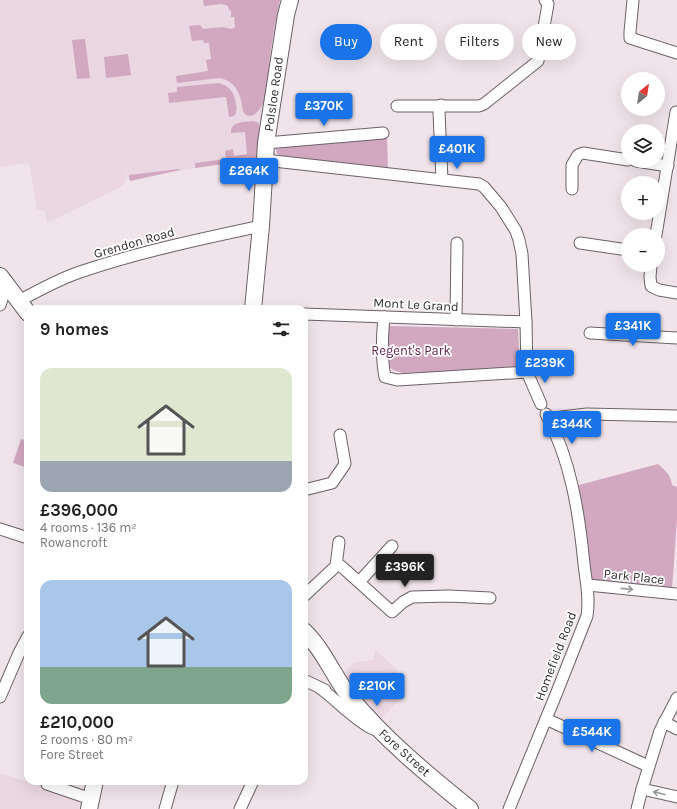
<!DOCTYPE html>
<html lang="en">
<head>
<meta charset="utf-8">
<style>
  body { margin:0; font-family:Karla,sans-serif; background:#f2f2f2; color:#222; height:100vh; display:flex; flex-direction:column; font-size:15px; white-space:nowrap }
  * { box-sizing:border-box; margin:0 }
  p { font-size:13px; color:#767676 }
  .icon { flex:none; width:22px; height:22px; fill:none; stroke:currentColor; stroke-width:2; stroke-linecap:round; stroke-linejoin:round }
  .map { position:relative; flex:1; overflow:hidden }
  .panel { position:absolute; left:24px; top:305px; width:284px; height:480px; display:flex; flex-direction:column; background:#fff; border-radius:12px; box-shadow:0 4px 16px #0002 }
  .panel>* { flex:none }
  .hud { position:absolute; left:320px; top:24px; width:297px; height:36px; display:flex; gap:8px }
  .needle { width:26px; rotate:30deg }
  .tools { position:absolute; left:621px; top:72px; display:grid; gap:8px }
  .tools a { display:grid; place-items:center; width:44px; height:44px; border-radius:50%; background:#fff; box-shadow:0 4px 16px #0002; font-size:20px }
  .price { position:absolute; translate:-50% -34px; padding:0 9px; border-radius:4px; background:#1a73e8; color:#fff; font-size:13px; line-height:26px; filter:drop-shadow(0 1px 2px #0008) }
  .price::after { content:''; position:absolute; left:50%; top:24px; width:12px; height:9px; margin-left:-6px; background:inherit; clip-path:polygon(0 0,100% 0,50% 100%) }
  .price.selected { background:#222; color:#fff }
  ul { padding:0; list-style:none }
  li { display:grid; align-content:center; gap:8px; height:212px; padding:0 16px }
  li span { display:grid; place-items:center; height:124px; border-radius:12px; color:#555 }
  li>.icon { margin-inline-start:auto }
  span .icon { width:72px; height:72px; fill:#fffc; stroke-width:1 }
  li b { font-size:17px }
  h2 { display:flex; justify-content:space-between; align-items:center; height:48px; padding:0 16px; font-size:17px }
  .tag { padding:0 14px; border-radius:18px; background:#fff; box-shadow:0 4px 16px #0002; font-size:14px; line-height:36px }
  .tag.selected { background:#1a73e8; color:#fff }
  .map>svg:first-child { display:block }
  .built { fill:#ebd7e2 }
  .green { fill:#d1a8c0 }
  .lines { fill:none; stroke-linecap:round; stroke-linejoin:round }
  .street-casing { stroke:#6c6167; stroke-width:13 }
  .secondary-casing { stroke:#6c6167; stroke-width:18 }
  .street { stroke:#fff; stroke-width:11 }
  .secondary { stroke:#fff; stroke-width:16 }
  .oneway { stroke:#989698 }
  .labels { text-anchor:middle; stroke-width:3.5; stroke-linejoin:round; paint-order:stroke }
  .street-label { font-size:13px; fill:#322e30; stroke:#fff }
  .park-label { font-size:13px; fill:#611d4b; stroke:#fff }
</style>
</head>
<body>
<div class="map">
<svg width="677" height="809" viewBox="0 0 677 809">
  <rect width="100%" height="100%" fill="#f0e4ea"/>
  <g class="built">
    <path d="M0 0H280L271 49 259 162H236L160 174 128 180 125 166 126 177 123 186 47 223 45 211H37L29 163 0 167Z"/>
    <path d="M375 650 397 669 396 673 397 682 406 690 403 695 380 721 360 698 344 672 354 662 373 660Z"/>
    <path d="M0 773 83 799 82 809H0Z"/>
  </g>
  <g class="green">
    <path d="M203 0H280C276 19 272 38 270 58 268 71 268 89 264 101 262 107 253 122 244 113 243 111 242 107 242 104 239 91 234 81 220 78L177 83 176 76 208 71 206 60 211 59 209 43H204L203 40 192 41 189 26 200 25 203 29 223 27 231 29 235 27 234 17H231V11L229 10 228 6 222 4 204 6Z"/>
    <path d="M85 39 90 78 77 79 72 40Z"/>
    <path d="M128 54 131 75 106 78 104 57Z"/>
    <path d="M218 83C230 86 234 92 236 104 237 109 237 112 234 116L229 117 226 97 169 103 168 93 177 92V87Z"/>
    <path d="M254 121 259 123 258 161 236 162 195 168V163L226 159 225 151 233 149 234 156 247 154 245 132 231 133C230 121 245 122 254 121Z"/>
    <path d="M367 138H387L388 170 282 156 277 154 276 149 285 147Z"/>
    <path d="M179 169 180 170 130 181 129 175Z"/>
    <path d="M388 326 518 329 520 369 402 373 393 370 388 365Z"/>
    <path d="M21 439 28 441V468L13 463Z"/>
    <path d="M658 464C665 470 671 475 672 485L677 487V520L672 589 592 581 583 519 579 485Z"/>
  </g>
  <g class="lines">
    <g class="street-casing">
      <g id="street">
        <path d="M633 0 630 32V38L677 53"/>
        <path d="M441 105 439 112 442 180"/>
        <path d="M397 106H479L484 104 538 61 548 4 545 0"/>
        <path d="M266 143 383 133"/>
        <path d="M265 160 479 184 484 187 501 207 516 231 519 240 522 254 526 322 527 372 541 404"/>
        <path d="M636 161 668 166"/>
        <path d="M572 189V165L578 155 583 153 628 160"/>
        <path d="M656 235 676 112"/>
        <path d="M580 243 628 250"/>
        <path d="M651 265 650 277 651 286 659 290 677 293"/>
        <path d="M19 301C39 290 59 279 80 272 139 252 200 239 261 226"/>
        <path d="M0 305 7 284"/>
        <path d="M304 314 526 322"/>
        <path d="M384 317C382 337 381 357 385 377L397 380 527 372"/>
        <path d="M456 320 457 243"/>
        <path d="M590 333 677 338"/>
        <path d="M550 422 561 417 587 414 677 416"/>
        <path d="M304 490 332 483 345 464 340 435"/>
        <path d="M0 529 28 538"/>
        <path d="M336 566H341L392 612 403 602 412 597 449 596 490 598"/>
        <path d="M359 582 392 546"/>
        <path d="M588 585 677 594"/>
        <path d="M304 596 336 566 339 542"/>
        <path d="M304 680 325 690"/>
        <path d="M320 688C338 701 353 719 373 729"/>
        <path d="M0 697 19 653 28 636"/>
        <path d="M546 719 648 766"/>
        <path d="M664 722 677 729"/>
        <path d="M48 781 47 784 91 799"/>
        <path d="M642 789 677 797"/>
        <path d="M165 809 173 781"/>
        <path d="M240 809 253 781"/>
        <path d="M509 809 557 692 587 616C590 598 586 582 584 564 579 513 571 460 546 414"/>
        <path d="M637 809 642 789 660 731 677 698"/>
      </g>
    </g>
    <g class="secondary-casing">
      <g id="secondary">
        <path d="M0 276 28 313"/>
        <path d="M253 309 261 226 266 143 286 15 290 0"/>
        <path d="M304 631C323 649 333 675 349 696 384 739 427 774 470 809"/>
        <path d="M89 809 95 781"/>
      </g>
    </g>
    <use href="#street" class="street"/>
    <use href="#secondary" class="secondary"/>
  </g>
  <defs><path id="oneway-shaft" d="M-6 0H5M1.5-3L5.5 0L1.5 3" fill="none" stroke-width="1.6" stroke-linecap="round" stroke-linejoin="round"/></defs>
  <g class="oneway">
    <use href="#oneway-shaft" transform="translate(627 589) rotate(6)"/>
    <use href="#oneway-shaft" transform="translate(659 793) rotate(-166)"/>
  </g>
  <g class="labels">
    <g class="street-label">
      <text transform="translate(273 94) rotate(-82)" y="5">Polsloe Road</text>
      <text transform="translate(134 242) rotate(-16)" y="5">Grendon Road</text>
      <text transform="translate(416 304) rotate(3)" y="5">Mont Le Grand</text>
      <text transform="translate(634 576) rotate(6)" y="5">Park Place</text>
      <text transform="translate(555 656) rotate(-69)" y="5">Homefield Road</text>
      <text transform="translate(405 752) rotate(42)" y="5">Fore Street</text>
    </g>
    <g class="park-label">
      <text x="411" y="355">Regent's Park</text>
    </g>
  </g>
</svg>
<div class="tools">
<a><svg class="needle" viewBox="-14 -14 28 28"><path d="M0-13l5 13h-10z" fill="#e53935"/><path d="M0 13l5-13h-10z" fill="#767676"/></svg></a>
<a><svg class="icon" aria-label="layers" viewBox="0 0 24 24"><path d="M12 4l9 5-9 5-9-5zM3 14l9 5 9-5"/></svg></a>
<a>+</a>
<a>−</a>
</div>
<b class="price" style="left:324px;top:127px">£370K</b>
<b class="price" style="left:457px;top:170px">£401K</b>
<b class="price" style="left:249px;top:192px">£264K</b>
<b class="price" style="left:633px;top:347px">£341K</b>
<b class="price" style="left:545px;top:384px">£239K</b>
<b class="price" style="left:572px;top:445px">£344K</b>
<b class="price selected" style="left:405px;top:588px">£396K</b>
<b class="price" style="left:377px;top:707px">£210K</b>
<b class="price" style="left:592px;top:753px">£544K</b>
<div class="hud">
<a class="tag selected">Buy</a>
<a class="tag">Rent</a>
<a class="tag">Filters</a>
<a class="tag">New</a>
</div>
<section class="panel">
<h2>9 homes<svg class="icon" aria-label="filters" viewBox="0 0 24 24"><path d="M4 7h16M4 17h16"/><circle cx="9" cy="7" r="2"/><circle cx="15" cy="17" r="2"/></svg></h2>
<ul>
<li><span style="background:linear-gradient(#dfe7d0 75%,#9aa5b1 0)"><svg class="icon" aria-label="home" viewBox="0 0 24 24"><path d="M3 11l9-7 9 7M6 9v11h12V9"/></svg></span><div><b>£396,000</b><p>4 rooms · 136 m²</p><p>Rowancroft</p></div></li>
<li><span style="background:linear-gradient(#a9c7e8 70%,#7fa58c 0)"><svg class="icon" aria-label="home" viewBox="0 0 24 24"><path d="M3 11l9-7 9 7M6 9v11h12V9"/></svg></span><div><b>£210,000</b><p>2 rooms · 80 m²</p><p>Fore Street</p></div></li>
</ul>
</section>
</div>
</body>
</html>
